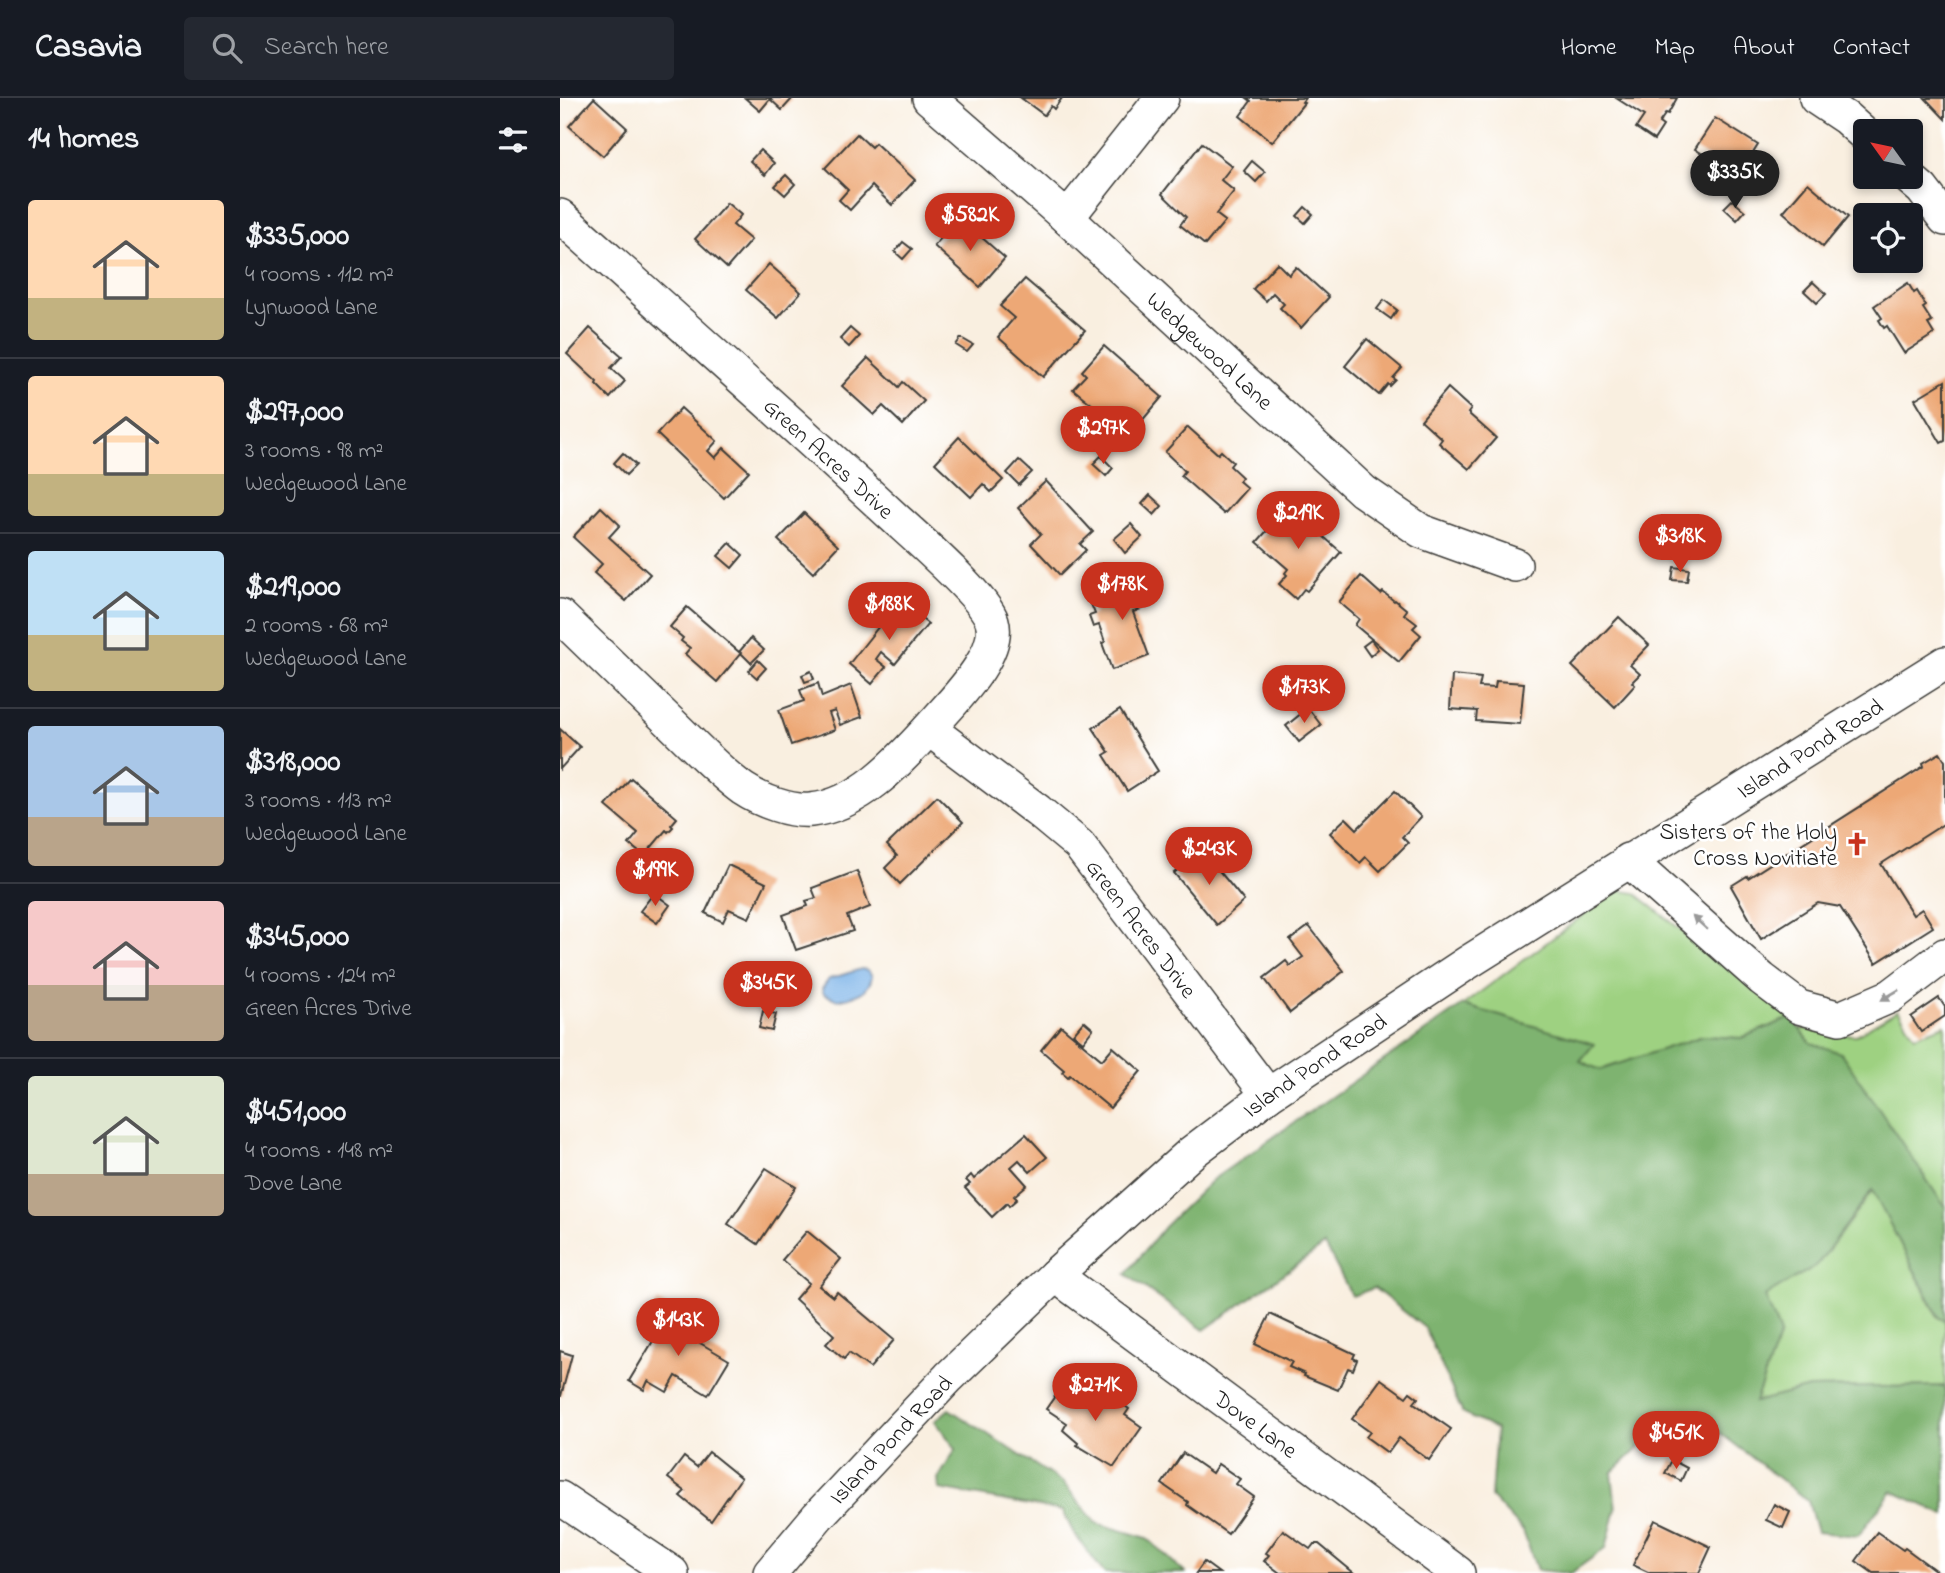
<!DOCTYPE html>
<html lang="en">
<head>
<meta charset="utf-8">
<style>
  body { margin:0; font-family:"Indie Flower",sans-serif; background:#242831; color:#f1f3f6; height:100vh; display:flex; flex-direction:column; font-size:26px; white-space:nowrap }
  * { box-sizing:border-box; margin:0 }
  p { font-size:23px; color:#9ea1a6 }
  .icon { flex:none; width:38px; height:38px; fill:none; stroke:currentColor; stroke-width:2; stroke-linecap:round; stroke-linejoin:round }
  .map { position:relative; flex:1; overflow:hidden }
  .drawer { display:flex; flex-direction:column; background:#171b24; width:560px }
  .drawer>* { flex:none }
  .needle { width:46px; rotate:303deg }
  .controls { position:absolute; left:1293px; top:21px; display:grid; gap:14px }
  .controls a { display:grid; place-items:center; width:70px; height:70px; border-radius:7px; background:#171b24; box-shadow:0 4px 10px #0003; font-size:35px }
  .price { position:absolute; translate:-50% -60px; padding:0 16px; border-radius:24px; background:#c8321e; color:#fff; font-size:23px; line-height:46px; filter:drop-shadow(0 2px 4px #0008) }
  .price::after { content:''; position:absolute; left:50%; top:42px; width:21px; height:16px; margin-left:-10px; background:inherit; clip-path:polygon(0 0,100% 0,50% 100%) }
  .price.on { background:#222; color:#fff }
  ul { padding:0; list-style:none }
  li { display:flex; align-items:center; gap:21px; height:175px; padding:0 28px }
  li+li { border-top:2px solid #363941 }
  li span { display:grid; place-items:center; flex:none; width:196px; height:140px; border-radius:7px; color:#555 }
  li>.icon { margin-inline-start:auto }
  span .icon { width:84px; height:84px; fill:#fffc; stroke-width:1 }
  li b { font-size:30px }
  h2 { display:flex; justify-content:space-between; align-items:center; height:84px; padding:0 28px; font-size:30px }
  header { display:flex; align-items:center; gap:42px; box-sizing:border-box; height:98px; padding:0 35px; background:#171b24; border-bottom:2px solid #363941 }
  header strong { font-size:33px }
  nav { display:flex; gap:38px; margin-inline-start:auto; font-size:24px }
  .search { width:490px; height:63px; background:#242831; display:flex; align-items:center; gap:18px; box-sizing:border-box; padding:0 24px; border-radius:7px; color:#9ea1a6; font-size:26px }
  main { display:flex; flex:1; min-height:0 }
  .map>svg:first-child { display:block }
  .green { fill:#9ed181; stroke:#5d764e; stroke-width:2 }
  .forest { fill:#7eb36f; stroke:#4d6846; stroke-width:2 }
  .water { fill:#77b0e7; stroke:#4a6682; stroke-width:2 }
  .building { fill:#eda876 }
  .lines { fill:none; stroke-linecap:round; stroke-linejoin:round }
  .minor-casing { stroke:#3d3c39; stroke-width:36 }
  .minor { stroke:#fff; stroke-width:33 }
  .oneway { fill:#999 }
  .labels { text-anchor:middle; stroke-width:5; stroke-linejoin:round; paint-order:stroke }
  .street-label { font-size:23px; fill:#1c1c1c; stroke:#fff }
  .poi-label { font-size:23px; fill:#1c1c1c; stroke:#fff; text-anchor:end }
</style>
</head>
<body>
<header>
<strong>Casavia</strong>
<div class="search"><svg class="icon" aria-label="search" viewBox="0 0 24 24"><circle cx="10" cy="10" r="6"/><path d="M15 15l6 6"/></svg>Search here</div>
<nav><a>Home</a><a>Map</a><a>About</a><a>Contact</a></nav>
</header>
<main>
<section class="drawer">
<h2>14 homes<svg class="icon" aria-label="filters" viewBox="0 0 24 24"><path d="M4 7h16M4 17h16"/><circle cx="9" cy="7" r="2"/><circle cx="15" cy="17" r="2"/></svg></h2>
<ul>
<li><span style="background:linear-gradient(#ffd9b3 70%,#c2b280 0)"><svg class="icon" aria-label="home" viewBox="0 0 24 24"><path d="M3 11l9-7 9 7M6 9v11h12V9"/></svg></span><div><b>$335,000</b><p>4 rooms · 112 m²</p><p>Lynwood Lane</p></div></li>
<li><span style="background:linear-gradient(#ffd9b3 70%,#c2b280 0)"><svg class="icon" aria-label="home" viewBox="0 0 24 24"><path d="M3 11l9-7 9 7M6 9v11h12V9"/></svg></span><div><b>$297,000</b><p>3 rooms · 98 m²</p><p>Wedgewood Lane</p></div></li>
<li><span style="background:linear-gradient(#bfe0f5 60%,#c2b280 0)"><svg class="icon" aria-label="home" viewBox="0 0 24 24"><path d="M3 11l9-7 9 7M6 9v11h12V9"/></svg></span><div><b>$219,000</b><p>2 rooms · 68 m²</p><p>Wedgewood Lane</p></div></li>
<li><span style="background:linear-gradient(#a9c7e8 65%,#b9a48a 0)"><svg class="icon" aria-label="home" viewBox="0 0 24 24"><path d="M3 11l9-7 9 7M6 9v11h12V9"/></svg></span><div><b>$318,000</b><p>3 rooms · 113 m²</p><p>Wedgewood Lane</p></div></li>
<li><span style="background:linear-gradient(#f6c9c9 60%,#b9a48a 0)"><svg class="icon" aria-label="home" viewBox="0 0 24 24"><path d="M3 11l9-7 9 7M6 9v11h12V9"/></svg></span><div><b>$345,000</b><p>4 rooms · 124 m²</p><p>Green Acres Drive</p></div></li>
<li><span style="background:linear-gradient(#dfe7d0 70%,#b9a48a 0)"><svg class="icon" aria-label="home" viewBox="0 0 24 24"><path d="M3 11l9-7 9 7M6 9v11h12V9"/></svg></span><div><b>$451,000</b><p>4 rooms · 148 m²</p><p>Dove Lane</p></div></li>
</ul>
</section>
<div class="map">
<svg width="1385" height="1475" viewBox="0 0 1385 1475">
  <rect width="100%" height="100%" fill="#fff"/>
  <filter id="ink" filterUnits="userSpaceOnUse"><feTurbulence type="fractalNoise" baseFrequency=".0143" numOctaves="2"/><feDisplacementMap in="SourceGraphic" scale="14" xChannelSelector="R" yChannelSelector="G"/><feConvolveMatrix kernelMatrix="1 2 1 2 8 2 1 2 1" color-interpolation-filters="sRGB"/></filter>
  <filter id="wash" filterUnits="userSpaceOnUse"><feTurbulence type="fractalNoise" baseFrequency=".00686" numOctaves="4" result="noise"/><feDisplacementMap in="SourceGraphic" scale="28" xChannelSelector="R" yChannelSelector="G"/><feGaussianBlur stdDeviation="1.57" result="paint"/><feColorMatrix in="noise" values="0 0 0 0 0 0 0 0 0 0 0 0 0 0 0 0 0 1.4 0 .05"/><feComposite in="paint" operator="in"/></filter>
  <g filter="url(#wash)">
    <rect width="100%" height="100%" fill="#f9efe0"/>
    <g class="green">
      <path d="M1057 792 1075 795 1231 920 1181 940 1143 938 1040 972 1020 963 1033 946 903 907Z"/>
      <path d="M1338 912 1355 938 1385 927V1109L1281 956 1251 945 1239 930 1273 936 1296 937Z"/>
      <path d="M1313 1092 1378 1219 1385 1223V1288L1249 1290 1195 1304 1220 1236 1205 1198 1257 1167Z"/>
    </g>
    <g class="forest">
      <path d="M903 907 1034 946 1020 963 1040 972 1143 938 1181 940 1231 920 1251 945 1281 955 1385 1109V1223L1379 1219 1312 1092 1257 1167 1205 1198 1220 1236 1195 1304 1249 1290 1385 1288V1417L1332 1393 1298 1438 1257 1434 1248 1403 1155 1331 1103 1327 1052 1375 1056 1411 1046 1450 1011 1475 977 1472 963 1433 931 1399 936 1331 903 1316 865 1230 814 1190 792 1198 765 1147 644 1232 566 1176 604 1129 652 1082Z"/>
      <path d="M389 1311 503 1385 536 1425 587 1440 625 1475H544L513 1434 503 1413 379 1391 378 1381 396 1351 375 1323Z"/>
    </g>
    <path class="water" d="M301 871 308 872 312 878C309 896 294 898 278 902L264 896 262 891 269 881Z"/>
    <g id="blocks">
      <g class="building">
        <path d="M34 0 67 30 43 58 9 28Z"/>
        <path d="M185 0H233L222 12 210 1 200 13Z"/>
        <path d="M461 0H502L494 11 491 8 484 17Z"/>
        <path d="M687 0H745L742 4 744 5 712 44 680 18 691 3Z"/>
        <path d="M1056 0H1117L1108 16 1106 15 1099 25 1103 28 1094 42 1076 30 1084 18Z"/>
        <path d="M1365 0H1385V21Z"/>
        <path d="M1155 20 1198 47 1178 79 1135 51Z"/>
        <path d="M297 36 311 49 315 45 355 82 332 107 312 88 290 112 279 102 288 92 265 70Z"/>
        <path d="M642 45 672 68 661 82 674 93 656 116 665 123 645 147 620 127 626 119 602 96Z"/>
        <path d="M200 52 214 65 205 77 190 63Z"/>
        <path d="M692 63 705 74 696 84 684 73Z"/>
        <path d="M226 77 235 86 225 97 215 88Z"/>
        <path d="M1248 85 1288 119 1263 149 1223 114Z"/>
        <path d="M1172 102 1185 113 1177 122 1164 110Z"/>
        <path d="M167 105 181 117 173 127 191 142 167 170 135 141Z"/>
        <path d="M745 109 753 116 745 125 737 118Z"/>
        <path d="M396 123 408 134 411 130 445 160 420 189 374 148Z"/>
        <path d="M343 144 352 151 343 161 335 154Z"/>
        <path d="M717 165 729 177 736 169 769 199 741 230 720 210 724 206 713 195 706 203 693 191Z"/>
        <path d="M209 166 241 194 218 220 186 192Z"/>
        <path d="M465 181 525 232 483 279 438 239 454 220 440 208Z"/>
        <path d="M1253 184 1266 196 1257 205 1244 193Z"/>
        <path d="M1348 185 1354 195 1357 193 1366 208 1363 210 1372 224 1368 226 1374 236 1344 255 1327 228 1324 230 1319 222 1322 220 1314 208Z"/>
        <path d="M824 202 837 212 831 221 817 211Z"/>
        <path d="M30 230 62 258 51 270 65 283 50 300 36 286 37 284 7 256Z"/>
        <path d="M290 230 299 238 289 249 280 241Z"/>
        <path d="M401 240 413 247 407 254 396 247Z"/>
        <path d="M807 241 842 270 833 280 836 282 830 288 828 286 819 297 785 268Z"/>
        <path d="M544 248 602 299 570 337 513 291 526 277 522 273Z"/>
        <path d="M308 260 339 289 343 284 364 303 343 327 323 308 314 317 282 288Z"/>
        <path d="M1385 283V343L1381 345 1355 301Z"/>
        <path d="M888 290 911 311 908 315 936 340 909 371 879 345 882 341 861 322Z"/>
        <path d="M121 310 157 343 148 353 155 360 164 350 189 373 164 400 97 336Z"/>
        <path d="M628 329 658 356 661 353 673 364 670 368 682 379 679 383 687 390 664 416 621 378 625 373 605 354Z"/>
        <path d="M399 339 443 382 431 394 423 386 411 399 375 365Z"/>
        <path d="M63 355 76 367 66 377 54 365Z"/>
        <path d="M541 358 553 370 546 378 533 366Z"/>
        <path d="M459 362 472 374 459 387 447 375Z"/>
        <path d="M486 383 533 434 520 446 526 452 500 477 471 446 481 436 458 410Z"/>
        <path d="M590 397 602 408 594 417 582 406Z"/>
        <path d="M729 408 781 454 747 493 744 491 736 501 719 486 727 477 725 475 728 471 697 444Z"/>
        <path d="M41 409 60 427 49 439 90 476 66 503 34 475 42 466 13 439Z"/>
        <path d="M244 415 278 448 253 475 218 442Z"/>
        <path d="M571 426 582 439 565 455 554 441Z"/>
        <path d="M170 445 183 457 172 470 158 458Z"/>
        <path d="M1114 469 1129 471 1127 483 1112 482Z"/>
        <path d="M801 478 821 496 823 494 834 503 835 502 847 512 844 516 857 526 853 530 861 537 839 564 795 527 799 521 779 504Z"/>
        <path d="M586 480 595 506 573 514 589 558 552 572 542 545 545 544 539 527 533 529 529 518 535 516 529 501Z"/>
        <path d="M339 503 368 526 335 566 321 554 316 561 326 569 312 586 289 566Z"/>
        <path d="M127 509 179 554 191 540 204 552 191 565 181 555 157 584 125 556 130 550 121 543 123 540 110 529Z"/>
        <path d="M1059 519 1089 547 1070 567 1080 576 1072 584 1075 587 1055 609 1012 568Z"/>
        <path d="M811 542 818 551 810 558 803 548Z"/>
        <path d="M198 562 206 570 197 580 189 573Z"/>
        <path d="M251 573 254 581 245 584 242 577Z"/>
        <path d="M892 577 921 580 919 589 935 590 936 583 964 585 960 626 916 623 917 613 890 611Z"/>
        <path d="M258 585 262 599 291 587 302 619 280 627 275 613 269 615 275 632 231 647 219 612 244 603 240 592Z"/>
        <path d="M748 610 761 627 739 644 726 628Z"/>
        <path d="M560 612 598 673 567 693 544 657 549 654 533 630Z"/>
        <path d="M0 631 20 649 0 671Z"/>
        <path d="M1380 655 1385 663V725L1321 766 1353 817 1362 811 1373 829 1316 865 1280 809 1258 805 1201 841 1171 788 1187 778 1188 780 1364 668 1363 665Z"/>
        <path d="M71 680 117 720 111 727 113 729 108 734 106 732 84 758 69 746 78 735 46 708Z"/>
        <path d="M835 693 861 719 842 739 848 745 820 773 806 759 800 765 770 735 786 720 797 731Z"/>
        <path d="M377 698 403 724 340 786 325 770 337 758 327 747Z"/>
        <path d="M642 752 684 803 657 827 614 775Z"/>
        <path d="M168 767 206 785 189 820 169 811 163 824 145 815Z"/>
        <path d="M297 773 310 809 287 818 293 833 236 852 223 817 248 808 246 803 256 800 252 790Z"/>
        <path d="M94 795 110 807 97 825 80 813Z"/>
        <path d="M749 828 784 873 730 915 704 880 726 863 730 868 743 859 730 842Z"/>
        <path d="M1379 900 1385 909V918L1361 934 1351 919Z"/>
        <path d="M203 913 216 916 212 933 199 930Z"/>
        <path d="M524 923 533 931 523 944 513 936Z"/>
        <path d="M501 928 542 962 553 949 581 973 550 1010 510 977 508 979 502 974 504 972 481 952Z"/>
        <path d="M466 1036 487 1059 470 1074 459 1062 451 1069 467 1087 454 1098 457 1101 449 1108 447 1105 432 1119 405 1090 410 1086 406 1082 411 1077 414 1081Z"/>
        <path d="M206 1070 236 1089 198 1146 168 1126Z"/>
        <path d="M247 1133 281 1161 259 1188 273 1199 277 1194 334 1242 310 1270 289 1255 284 1261 266 1246 274 1237 235 1201 249 1185 222 1162Z"/>
        <path d="M98 1203 119 1216 111 1228 169 1262 148 1297 116 1278 107 1294 88 1283 84 1292 69 1283 105 1223 91 1215Z"/>
        <path d="M710 1216 795 1256 793 1260 797 1262 793 1272 788 1270 778 1292 744 1278 745 1276 729 1269 732 1264 695 1246Z"/>
        <path d="M0 1253 12 1257 1 1298H0Z"/>
        <path d="M507 1281 534 1300 537 1296 555 1308 558 1303 569 1311 565 1317 582 1329 554 1369 517 1347 518 1345 503 1332 507 1325 486 1311Z"/>
        <path d="M821 1281 846 1299 850 1294 858 1300 854 1305 891 1331 869 1362 839 1340 828 1355 806 1339 810 1334 792 1321Z"/>
        <path d="M149 1354 181 1380 151 1423 120 1398 125 1393 108 1380 124 1359 137 1369Z"/>
        <path d="M623 1355 652 1375 658 1366 680 1381 676 1386 694 1399 668 1436 627 1407 628 1404 602 1386Z"/>
        <path d="M1112 1362 1127 1370 1121 1383 1105 1375Z"/>
        <path d="M1214 1406 1230 1414 1223 1430 1206 1422Z"/>
        <path d="M1095 1422 1151 1449 1139 1475H1090L1073 1467Z"/>
        <path d="M723 1432 750 1451 754 1446H759L794 1475H720L704 1463 709 1457 706 1455Z"/>
        <path d="M1317 1434 1343 1452 1345 1450 1379 1475H1313L1296 1463Z"/>
        <path d="M644 1464 659 1475H636Z"/>
      </g>
    </g>
  </g>
  <g filter="url(#ink)">
    <use href="#blocks" fill-opacity="0" stroke="#3d3c39" stroke-width="2"/>
    <g class="lines">
      <g class="minor-casing">
        <g id="minor">
          <path id="s1" d="M369 0 507 120 803 393 861 433 955 467"/>
          <path d="M1256 0 1286 20 1306 38"/>
          <path d="M1348 79 1362 91 1385 121"/>
          <path id="s2" d="M0 118C113 219 227 320 338 423 359 442 425 500 432 523 442 555 395 601 375 624 343 659 302 707 251 712 230 714 201 703 183 691 159 674 134 647 112 626 75 590 37 554 0 518"/>
          <path d="M507 120 602 0"/>
          <path id="s3" d="M369 631 478 713 519 747 708 997"/>
          <path d="M1068 762 1202 881 1239 909 1280 920 1331 898 1385 857"/>
          <path id="s4" d="M495 1177 898 1475"/>
          <path d="M0 1400 112 1475"/>
          <path id="s5" d="M210 1475 258 1418 389 1279 495 1177 631 1055 708 997 907 865 1385 565"/>
        </g>
      </g>
      <use href="#minor" class="minor"/>
    </g>
    <defs><path id="oneway-solid" d="M-6-.8H1V-3.2L6.5 0L1 3.2V.8H-6Z" transform="scale(1.75)"/></defs>
    <g class="oneway">
      <use href="#oneway-solid" transform="translate(1140 825) rotate(-138)"/>
      <use href="#oneway-solid" transform="translate(1330 897) rotate(150)"/>
    </g>
  </g>
  <defs>
    <g id="church-bare" transform="scale(1.89)"><path d="M-1.2-6h2.4v3.5h3.3v2.4h-3.3V6h-2.4V-.1h-3.3v-2.4h3.3Z" fill="#c8321e" stroke="#fff" stroke-width="2.5" paint-order="stroke"/></g>
  </defs>
  <g fill-rule="evenodd">
    <use href="#church-bare" x="1297" y="746"/>
  </g>
  <g class="labels">
    <g class="street-label">
      <text dy="8" stroke="none"><textPath href="#s1" startOffset="378">Wedgewood Lane</textPath></text>
      <text dy="8" stroke="none"><textPath href="#s2" startOffset="362">Green Acres Drive</textPath></text>
      <text dy="8" stroke="none"><textPath href="#s5" startOffset="1335">Island Pond Road</textPath></text>
      <text dy="8" stroke="none"><textPath href="#s3" startOffset="294">Green Acres Drive</textPath></text>
      <text dy="8" stroke="none"><textPath href="#s5" startOffset="747">Island Pond Road</textPath></text>
      <text dy="8" stroke="none"><textPath href="#s4" startOffset="250">Dove Lane</textPath></text>
      <text dy="8" stroke="none"><textPath href="#s5" startOffset="180">Island Pond Road</textPath></text>
    </g>
    <g class="poi-label">
      <text x="1277" y="741">Sisters of the Holy<tspan x="1277" dy="26">Cross Novitiate</tspan></text>
    </g>
  </g>
</svg>
<div class="controls">
<a><svg class="needle" viewBox="-14 -14 28 28"><path d="M0-13l5 13h-10z" fill="#e53935"/><path d="M0 13l5-13h-10z" fill="#9ea1a6"/></svg></a>
<a><svg class="icon" aria-label="locate" viewBox="0 0 24 24"><circle cx="12" cy="12" r="6"/><path d="M12 2v4M12 18v4M2 12h4M18 12h4"/></svg></a>
</div>
<b class="price on" style="left:1175px;top:112px">$335K</b>
<b class="price" style="left:410px;top:155px">$582K</b>
<b class="price" style="left:543px;top:368px">$297K</b>
<b class="price" style="left:738px;top:453px">$219K</b>
<b class="price" style="left:1120px;top:476px">$318K</b>
<b class="price" style="left:562px;top:524px">$178K</b>
<b class="price" style="left:329px;top:544px">$188K</b>
<b class="price" style="left:744px;top:627px">$173K</b>
<b class="price" style="left:649px;top:789px">$243K</b>
<b class="price" style="left:95px;top:810px">$199K</b>
<b class="price" style="left:208px;top:923px">$345K</b>
<b class="price" style="left:118px;top:1260px">$143K</b>
<b class="price" style="left:535px;top:1325px">$271K</b>
<b class="price" style="left:1116px;top:1373px">$451K</b>
</div>
</main>
</body>
</html>
